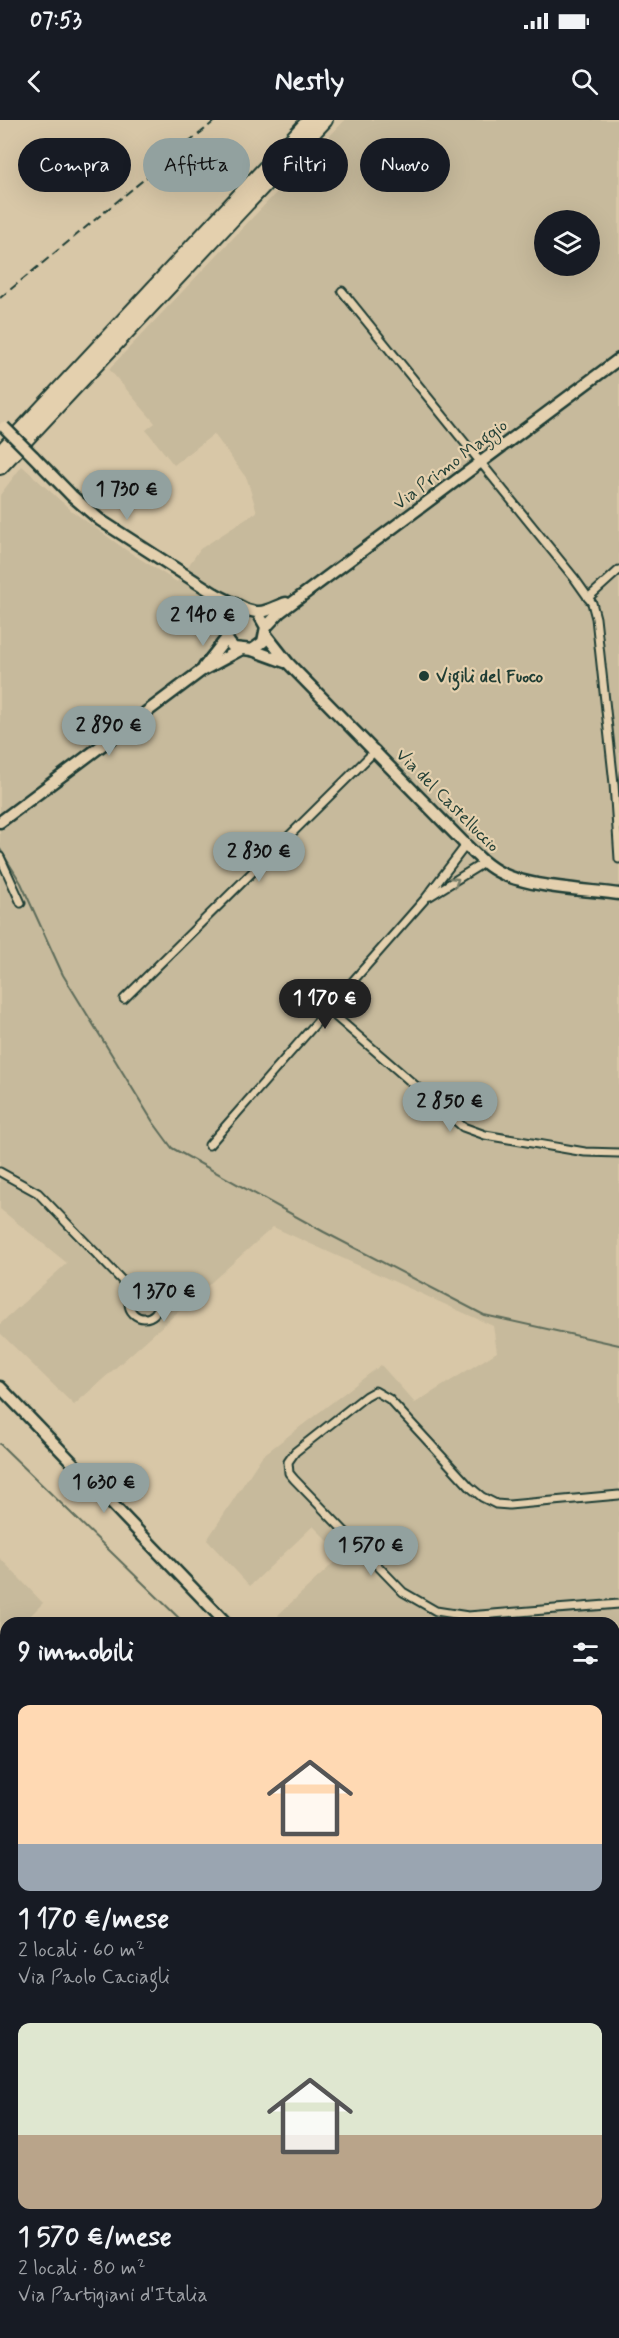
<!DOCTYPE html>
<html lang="it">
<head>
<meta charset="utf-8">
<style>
  body { margin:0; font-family:Mynerve,sans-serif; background:#20242c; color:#f1f3f6; height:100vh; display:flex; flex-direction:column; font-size:22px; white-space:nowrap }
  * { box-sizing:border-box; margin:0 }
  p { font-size:20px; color:#9ea1a6 }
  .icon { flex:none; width:33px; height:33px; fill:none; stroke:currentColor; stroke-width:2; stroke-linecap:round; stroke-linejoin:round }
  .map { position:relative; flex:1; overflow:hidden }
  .sheet { position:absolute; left:0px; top:1497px; width:620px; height:722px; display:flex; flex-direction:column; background:#171b24; border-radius:18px 18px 0 0; box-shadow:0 6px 24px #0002 }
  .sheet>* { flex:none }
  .hud { position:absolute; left:18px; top:18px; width:584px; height:54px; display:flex; gap:12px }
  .tools { position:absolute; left:534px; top:90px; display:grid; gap:12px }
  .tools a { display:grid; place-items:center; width:66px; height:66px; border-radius:50%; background:#171b24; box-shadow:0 6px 24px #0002; font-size:30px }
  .price { position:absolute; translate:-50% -51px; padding:0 14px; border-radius:21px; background:#92a19f; color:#111; font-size:20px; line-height:39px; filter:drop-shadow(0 2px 3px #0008) }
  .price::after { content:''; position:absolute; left:50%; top:36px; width:18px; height:14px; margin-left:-9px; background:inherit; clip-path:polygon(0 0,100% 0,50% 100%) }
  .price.selected { background:#222; color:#fff }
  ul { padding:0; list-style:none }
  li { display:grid; align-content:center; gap:12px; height:318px; padding:0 18px }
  li span { display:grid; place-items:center; height:186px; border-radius:12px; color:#555 }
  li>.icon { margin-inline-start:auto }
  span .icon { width:108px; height:108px; fill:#fffc; stroke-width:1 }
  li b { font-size:26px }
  h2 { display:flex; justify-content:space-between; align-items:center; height:72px; padding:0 18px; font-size:26px }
  .pill { padding:0 21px; border-radius:27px; background:#171b24; box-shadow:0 6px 24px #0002; font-size:21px; line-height:54px }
  .pill.selected { background:#92a19f; color:#111 }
  .status { display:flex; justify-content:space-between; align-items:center; height:42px; padding:0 30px; background:#171b24; direction:ltr }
  .status svg { height:16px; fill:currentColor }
  header { display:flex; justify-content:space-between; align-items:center; height:78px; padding:0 18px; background:#171b24; font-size:27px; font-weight:700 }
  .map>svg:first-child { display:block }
  .built { fill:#c7ba9c; fill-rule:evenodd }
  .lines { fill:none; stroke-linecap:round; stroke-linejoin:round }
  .stream { stroke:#5d6c5a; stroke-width:2 }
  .street-casing { stroke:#1f3d34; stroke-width:11 }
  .secondary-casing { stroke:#1f3d34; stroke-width:15 }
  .highway-casing { stroke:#1f3d34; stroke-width:18 }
  .street { stroke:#e4d0ae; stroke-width:7 }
  .secondary { stroke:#e4d0ae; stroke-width:10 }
  .highway { stroke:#e4d0ae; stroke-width:14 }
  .rail { stroke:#1f3d34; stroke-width:2; stroke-dasharray:9 4.5; stroke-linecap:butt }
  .secondary-bridge-casing { stroke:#1f3d34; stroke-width:15; stroke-linecap:butt }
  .secondary-bridge { stroke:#e4d0ae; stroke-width:10 }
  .oneway { stroke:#787f6b }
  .poi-dot { fill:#1f3d34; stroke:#e4d0ae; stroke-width:2 }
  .labels { text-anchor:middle; stroke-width:4.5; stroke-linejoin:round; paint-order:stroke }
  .street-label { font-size:18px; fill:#1f3d34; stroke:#e4d0ae }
  .poi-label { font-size:18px; font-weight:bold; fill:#1f3d34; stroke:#e4d0ae; text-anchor:start }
</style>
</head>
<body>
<div class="status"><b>07:53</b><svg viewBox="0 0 49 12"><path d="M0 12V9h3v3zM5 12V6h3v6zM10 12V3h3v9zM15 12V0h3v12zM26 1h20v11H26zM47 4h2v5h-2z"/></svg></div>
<header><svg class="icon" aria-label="back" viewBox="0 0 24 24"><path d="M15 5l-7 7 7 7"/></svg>Nestly<svg class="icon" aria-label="search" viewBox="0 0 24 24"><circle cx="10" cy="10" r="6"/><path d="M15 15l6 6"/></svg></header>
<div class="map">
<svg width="619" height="2218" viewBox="0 0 619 2218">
  <rect width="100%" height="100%" fill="#d8c7a7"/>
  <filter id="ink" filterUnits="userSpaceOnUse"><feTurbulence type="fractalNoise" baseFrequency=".0167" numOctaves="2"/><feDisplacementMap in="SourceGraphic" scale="12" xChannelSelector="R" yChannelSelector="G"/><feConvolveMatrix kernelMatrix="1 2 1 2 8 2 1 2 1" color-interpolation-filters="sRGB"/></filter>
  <g filter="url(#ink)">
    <g class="built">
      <path d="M345 0H619V1603L614 1604V1503H285L278 1495 342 1435 313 1406 250 1466 207 1420 262 1336 381 1245 415 1283 497 1232 493 1206 273 1107 74 1285 0 1213V1204L67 1143 0 1089V375L22 346 72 391 126 430 177 462 200 429 257 392 247 359 214 314 174 345 146 310 155 303 109 249ZM544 100H590V146H544Z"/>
      <path d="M0 1438 43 1483 23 1503H6V1520L0 1526Z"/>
      <path d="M0 1608 6 1614V1744L0 1754Z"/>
    </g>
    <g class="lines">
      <g class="stream">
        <path d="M0 729 21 763 63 855 153 1002 172 1028 324 1112 484 1195 619 1225"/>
        <path d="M0 1324 184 1503"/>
        <path d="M614 1809 619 1816"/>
        <path d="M614 1863 619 1869"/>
      </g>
      <g class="street-casing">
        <g id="street">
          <path d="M342 171 575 459 592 483 596 498 614 664 619 739"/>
          <path d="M588 478 619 450"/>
          <path d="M0 737 21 783"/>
          <path d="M430 776 485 742"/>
          <path d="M124 879 376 630"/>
          <path d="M327 889 463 1007 485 1015 585 1032 619 1033"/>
          <path d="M209 1025 425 779 466 725"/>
          <path d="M0 1052 38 1073 133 1172"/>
          <circle cx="144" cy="1183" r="15"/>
          <path d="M619 1375 509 1385 496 1384 482 1377 470 1367 389 1279 375 1271 366 1276 295 1332 288 1342 289 1353 294 1359 403 1472 436 1491 468 1496 619 1484"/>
          <path d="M0 1856 6 1845"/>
        </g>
      </g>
      <g class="secondary-casing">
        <g id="secondary">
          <path d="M33 336 72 376 100 400 215 474 245 489"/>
          <path d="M215 474 225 506"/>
          <path d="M258 493 266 507 263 522 252 530 234 528C221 517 222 495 240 490 248 488 253 493 259 492 268 492 278 485 286 483"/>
          <path d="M266 507 280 492 619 239"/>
          <path d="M266 515 288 543 466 725C477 736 489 748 503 754 529 767 588 770 619 774"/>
          <path d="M252 530 285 542"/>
          <path d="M204 547 226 519"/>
          <path d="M0 702 201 551 240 530"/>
          <path d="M0 1267 226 1503"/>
          <path d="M614 1646 619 1644"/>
          <path d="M614 1654H619"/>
          <path d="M0 1935 6 1940"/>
          <path d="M331 2212 337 2218"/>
        </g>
      </g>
      <g class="highway-casing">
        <g id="highway">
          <path d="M0 333 310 0"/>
          <path d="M0 347 325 0"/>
        </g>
      </g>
      <use href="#street" class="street"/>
      <use href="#secondary" class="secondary"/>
      <use href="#highway" class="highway"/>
      <path class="rail" d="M0 178 216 0"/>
      <g class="secondary-bridge-casing">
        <path id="secondary-bridge" d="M4 307 33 336"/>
      </g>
      <use href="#secondary-bridge" class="secondary-bridge"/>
    </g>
    <defs><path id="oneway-chevron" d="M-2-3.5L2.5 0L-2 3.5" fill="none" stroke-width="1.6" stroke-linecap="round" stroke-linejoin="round" transform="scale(1.5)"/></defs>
    <use class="oneway" href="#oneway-chevron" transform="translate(455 761) rotate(-32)"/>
  </g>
  <circle class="poi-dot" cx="424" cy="556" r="6"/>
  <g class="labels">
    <g class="street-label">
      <text transform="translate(450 344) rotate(-37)" y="6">Via Primo Maggio</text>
      <text transform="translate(448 680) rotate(45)" y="6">Via del Castelluccio</text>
    </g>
    <g class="poi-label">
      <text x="436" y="562">Vigili del Fuoco</text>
    </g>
  </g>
</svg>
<div class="tools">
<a><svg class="icon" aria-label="layers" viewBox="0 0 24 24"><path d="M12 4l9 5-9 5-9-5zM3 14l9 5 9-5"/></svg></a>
</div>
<b class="price" style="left:127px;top:401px">1 730 €</b>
<b class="price" style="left:203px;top:527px">2 140 €</b>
<b class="price" style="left:109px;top:637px">2 890 €</b>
<b class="price" style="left:259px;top:763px">2 830 €</b>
<b class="price selected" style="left:325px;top:910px">1 170 €</b>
<b class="price" style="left:450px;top:1013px">2 850 €</b>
<b class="price" style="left:164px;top:1203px">1 370 €</b>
<b class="price" style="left:104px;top:1394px">1 630 €</b>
<b class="price" style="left:371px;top:1457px">1 570 €</b>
<div class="hud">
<a class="pill">Compra</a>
<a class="pill selected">Affitta</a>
<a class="pill">Filtri</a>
<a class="pill">Nuovo</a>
</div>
<section class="sheet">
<h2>9 immobili<svg class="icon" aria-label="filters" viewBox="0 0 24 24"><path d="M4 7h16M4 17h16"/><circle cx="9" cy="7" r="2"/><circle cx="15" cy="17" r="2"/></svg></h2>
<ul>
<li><span style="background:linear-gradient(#ffd9b3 75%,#9aa5b1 0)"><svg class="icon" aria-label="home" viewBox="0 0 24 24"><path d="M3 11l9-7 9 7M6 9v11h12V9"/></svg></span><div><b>1 170 €/mese</b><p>2 locali · 60 m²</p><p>Via Paolo Caciagli</p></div></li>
<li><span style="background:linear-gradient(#dfe7d0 60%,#b9a48a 0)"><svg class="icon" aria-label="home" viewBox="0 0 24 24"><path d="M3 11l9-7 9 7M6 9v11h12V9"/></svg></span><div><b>1 570 €/mese</b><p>2 locali · 80 m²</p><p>Via Partigiani d'Italia</p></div></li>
</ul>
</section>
</div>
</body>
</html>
